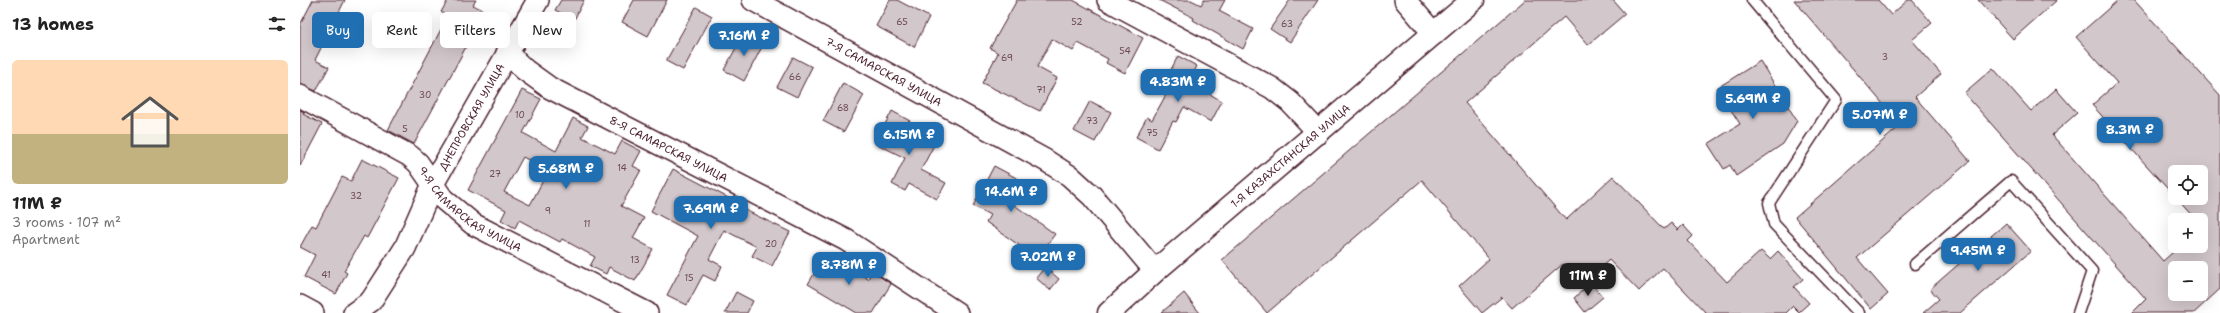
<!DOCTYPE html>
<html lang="en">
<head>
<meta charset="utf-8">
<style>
  body { margin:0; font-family:"Shantell Sans",sans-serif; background:#f6f6f6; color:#222; height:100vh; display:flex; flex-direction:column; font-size:15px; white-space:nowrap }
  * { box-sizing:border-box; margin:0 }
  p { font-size:13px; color:#767676 }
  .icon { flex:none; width:22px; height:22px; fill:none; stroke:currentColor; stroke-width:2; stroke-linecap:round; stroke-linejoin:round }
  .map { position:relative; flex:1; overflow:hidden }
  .side { display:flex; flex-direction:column; background:#fff; width:300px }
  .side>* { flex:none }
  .guide { position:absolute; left:12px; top:12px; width:380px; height:36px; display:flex; gap:8px }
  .controls { position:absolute; left:1868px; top:165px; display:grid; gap:8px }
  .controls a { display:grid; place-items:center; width:40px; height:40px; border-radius:6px; background:#fff; box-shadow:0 4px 16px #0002; font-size:20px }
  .price { position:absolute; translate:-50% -34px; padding:0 9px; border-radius:8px; background:#1f6fb2; color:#fff; font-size:13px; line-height:26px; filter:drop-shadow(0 1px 2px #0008) }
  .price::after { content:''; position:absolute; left:50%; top:24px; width:12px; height:9px; margin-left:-6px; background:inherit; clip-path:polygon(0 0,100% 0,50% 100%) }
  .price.active { background:#222; color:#fff }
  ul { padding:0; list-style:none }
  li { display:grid; align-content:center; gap:8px; height:212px; padding:0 12px }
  li span { display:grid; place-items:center; height:124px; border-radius:6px; color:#555 }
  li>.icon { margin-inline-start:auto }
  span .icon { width:72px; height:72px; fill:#fffc; stroke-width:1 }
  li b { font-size:17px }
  h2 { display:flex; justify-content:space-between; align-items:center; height:48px; padding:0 12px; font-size:17px }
  .chip { padding:0 14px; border-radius:6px; background:#fff; box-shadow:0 4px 16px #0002; font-size:14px; line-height:36px }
  .chip.active { background:#1f6fb2; color:#fff }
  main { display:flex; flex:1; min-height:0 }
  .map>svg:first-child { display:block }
  .building { fill:#d2c7cb; stroke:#4a1f2b; fill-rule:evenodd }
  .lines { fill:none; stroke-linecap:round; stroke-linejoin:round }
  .lane-casing { stroke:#4a1f2b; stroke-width:13 }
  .street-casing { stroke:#4a1f2b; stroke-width:24 }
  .secondary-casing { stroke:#4a1f2b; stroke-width:25 }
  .lane { stroke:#fff; stroke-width:10 }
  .street { stroke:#fff; stroke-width:21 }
  .secondary { stroke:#fff; stroke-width:22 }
  .labels { text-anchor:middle; stroke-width:3.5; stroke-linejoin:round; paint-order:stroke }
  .number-label { font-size:9px; fill:#6c4953 }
  .street-label { font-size:11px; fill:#4a1f2b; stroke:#fff }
</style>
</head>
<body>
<main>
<section class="side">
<h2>13 homes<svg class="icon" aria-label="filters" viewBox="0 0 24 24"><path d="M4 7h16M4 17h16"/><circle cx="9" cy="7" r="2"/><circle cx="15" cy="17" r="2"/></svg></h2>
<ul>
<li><span style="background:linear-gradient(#ffd9b3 60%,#c2b280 0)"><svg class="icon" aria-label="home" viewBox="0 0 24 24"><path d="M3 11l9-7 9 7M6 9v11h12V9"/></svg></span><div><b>11M ₽</b><p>3 rooms · 107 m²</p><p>Apartment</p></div></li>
</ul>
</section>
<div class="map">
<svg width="1920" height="313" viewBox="0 0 1920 313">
  <rect width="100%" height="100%" fill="#fff"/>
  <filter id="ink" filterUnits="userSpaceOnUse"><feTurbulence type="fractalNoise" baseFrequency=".025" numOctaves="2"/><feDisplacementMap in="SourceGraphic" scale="8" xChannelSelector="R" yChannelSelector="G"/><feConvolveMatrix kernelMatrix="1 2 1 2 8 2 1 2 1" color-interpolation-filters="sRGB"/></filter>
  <g filter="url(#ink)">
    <g class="building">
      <path d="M13 0H45L15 60 29 67 16 91 0 84V25Z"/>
      <path d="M148 0H176L173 5 187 12 177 31 175 30 114 144 88 130 148 16 141 12Z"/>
      <path d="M261 0H284L274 20 255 10Z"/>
      <path d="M334 0H367L348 36 322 22Z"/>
      <path d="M590 0H597L629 17 614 47 576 26Z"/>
      <path d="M717 0H773L843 38 825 73 806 63 808 59 778 43 773 51 752 39 737 67 757 78 740 111 682 83 698 53 690 48Z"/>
      <path d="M859 0H891L901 5 904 0H925L919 11 953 29 943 49 893 20 894 18Z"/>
      <path d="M990 0H1018L990 42 970 29Z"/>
      <path d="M1225 0H1313L1325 14 1288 45 1264 17 1165 103 1266 220 1313 176 1364 229 1371 223 1378 230 1383 225 1393 236 1388 241 1427 282 1461 251 1470 259 1478 251 1503 279 1494 287 1509 303 1499 312 1493 306 1486 313H1406L1363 268 1339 291 1309 260 1281 285 1263 264 1212 308 1202 297 1182 313 1159 286 1189 259 1122 180 967 313 922 260Z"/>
      <path d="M1494 0H1578L1591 15 1608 0H1612L1632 23 1612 40 1641 74 1615 97 1670 161 1557 258 1588 294 1571 309 1495 217 1601 125Z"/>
      <path d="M1678 0H1757L1713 39Z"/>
      <path d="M1818 0H1834L1920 95V289L1894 313H1832L1846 299 1664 93 1693 68 1731 111 1756 89 1777 113 1752 135 1863 261 1880 246H1901V220H1896L1876 198H1901V172H1875V197L1792 105 1817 83 1776 37ZM1875 268H1901V294H1875Z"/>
      <path d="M396 7 412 16 383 70 366 61Z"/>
      <path d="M444 33 464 43 444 81 424 70Z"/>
      <path d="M878 56 897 66 892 76 900 80 897 87 922 101 911 122 884 107 876 122 873 121 858 149 836 137 847 117 852 120 868 91 862 87Z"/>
      <path d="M493 57 512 67 497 97 477 87Z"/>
      <path d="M1460 61 1497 121 1483 144 1436 176 1430 165 1424 169 1408 144 1440 124 1417 88Z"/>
      <path d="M543 83 564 95 544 132 523 121Z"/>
      <path d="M222 90 241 99 223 133 256 151 273 118 288 126 282 137 315 154 322 141 341 151 333 166 341 170 321 206 344 218 333 238 353 249 335 281 309 267 306 274 290 266 295 257 262 239 260 242 219 220 215 228 201 220 206 210 168 190ZM223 157 248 171 230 205 204 192Z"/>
      <path d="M790 101 811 112 795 142 774 131Z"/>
      <path d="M0 110 4 112 3 114 22 124 0 166Z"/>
      <path d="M592 111 610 121 608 125 617 130 615 135 634 145 621 170 646 183 637 199 609 184 605 191 592 184 605 158 575 143Z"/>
      <path d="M62 159 99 178 67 238 64 236 44 271 47 273 36 294 4 277 15 255 0 247 12 225 16 227 42 177 51 181Z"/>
      <path d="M694 166 724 182 713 204 755 234 737 258 686 222 690 215 673 206Z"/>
      <path d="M373 169 438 203 437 206 490 232 472 266 452 256 457 247 424 230 409 259 422 266 415 281 403 275 387 305 367 295 398 236 351 211Z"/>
      <path d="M1706 223 1731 251 1660 313H1623L1639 299 1630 289Z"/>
      <path d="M526 254 568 279 572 271 591 284 573 313H557L508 284Z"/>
      <path d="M745 267 759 279 750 290 736 278Z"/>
      <path d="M1291 283 1303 297 1285 312 1274 298Z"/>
      <path d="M436 292 453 301 447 313H425Z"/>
      <path d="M884 293 900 313H861Z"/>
    </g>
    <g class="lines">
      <g class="lane-casing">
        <g id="lane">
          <path d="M1452 0 1536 100 1469 203 1474 224 1559 313"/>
          <path d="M1615 264 1711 181 1792 271 1778 313"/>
        </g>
      </g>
      <g class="street-casing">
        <g id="street">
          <path id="s1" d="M453 0 745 160 770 176 792 196 855 271"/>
          <path d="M808 0 972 88 990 102 1019 133"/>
          <path d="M1105 0 1134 34"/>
          <path id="s2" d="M207 53 225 70 250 88 546 240 657 313"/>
          <path id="s3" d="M0 96 110 156 118 163 143 199 173 224 347 313"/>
          <path d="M0 306 13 313"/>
          <path id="s4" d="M54 313 71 301 105 248 133 184 238 0"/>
        </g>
      </g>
      <g class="secondary-casing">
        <g id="secondary">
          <path id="s5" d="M809 313 855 271 1173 0"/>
        </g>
      </g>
      <use href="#lane" class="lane"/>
      <use href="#street" class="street"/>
      <use href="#secondary" class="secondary"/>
    </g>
  </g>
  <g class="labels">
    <g class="number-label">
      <text x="602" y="25">65</text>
      <text x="777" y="25">52</text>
      <text x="987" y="27">63</text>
      <text x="825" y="54">54</text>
      <text x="1585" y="60">3</text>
      <text x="707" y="61">69</text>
      <text x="495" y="80">66</text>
      <text x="741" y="93">71</text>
      <text x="125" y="98">30</text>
      <text x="543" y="111">68</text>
      <text x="220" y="118">10</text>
      <text x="792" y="124">73</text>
      <text x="105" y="132">5</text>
      <text x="852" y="136">75</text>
      <text x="322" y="171">14</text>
      <text x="195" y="177">27</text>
      <text x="56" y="199">32</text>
      <text x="248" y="214">9</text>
      <text x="287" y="227">11</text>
      <text x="471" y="247">20</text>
      <text x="335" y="263">13</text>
      <text x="26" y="278">41</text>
      <text x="389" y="281">15</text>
    </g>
    <g class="street-label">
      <text dy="4" stroke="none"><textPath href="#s1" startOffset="149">7-Я САМАРСКАЯ УЛИЦА</textPath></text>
      <text dy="4" stroke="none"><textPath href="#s4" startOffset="231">ДНЕПРОВСКАЯ УЛИЦА</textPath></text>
      <text dy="4" stroke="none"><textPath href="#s2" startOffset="189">8-Я САМАРСКАЯ УЛИЦА</textPath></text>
      <text dy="4" stroke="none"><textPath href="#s5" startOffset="240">1-Я КАЗАХСТАНСКАЯ УЛИЦА</textPath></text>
      <text dy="4" stroke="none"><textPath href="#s3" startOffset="207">9-Я САМАРСКАЯ УЛИЦА</textPath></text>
    </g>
  </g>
</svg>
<div class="controls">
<a><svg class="icon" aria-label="locate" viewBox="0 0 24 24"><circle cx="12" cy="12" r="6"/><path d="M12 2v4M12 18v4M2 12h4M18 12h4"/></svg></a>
<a>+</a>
<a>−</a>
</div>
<b class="price" style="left:444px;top:57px">7.16M ₽</b>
<b class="price" style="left:878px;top:103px">4.83M ₽</b>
<b class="price" style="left:1453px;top:120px">5.69M ₽</b>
<b class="price" style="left:1580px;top:136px">5.07M ₽</b>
<b class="price" style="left:1830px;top:151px">8.3M ₽</b>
<b class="price" style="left:609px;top:156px">6.15M ₽</b>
<b class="price" style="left:266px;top:190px">5.68M ₽</b>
<b class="price" style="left:711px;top:213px">14.6M ₽</b>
<b class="price" style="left:411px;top:230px">7.69M ₽</b>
<b class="price" style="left:1678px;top:272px">9.45M ₽</b>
<b class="price" style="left:748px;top:278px">7.02M ₽</b>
<b class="price" style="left:549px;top:286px">8.78M ₽</b>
<b class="price active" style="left:1288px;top:297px">11M ₽</b>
<div class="guide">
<a class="chip active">Buy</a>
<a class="chip">Rent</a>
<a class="chip">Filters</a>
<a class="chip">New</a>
</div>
</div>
</main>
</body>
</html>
